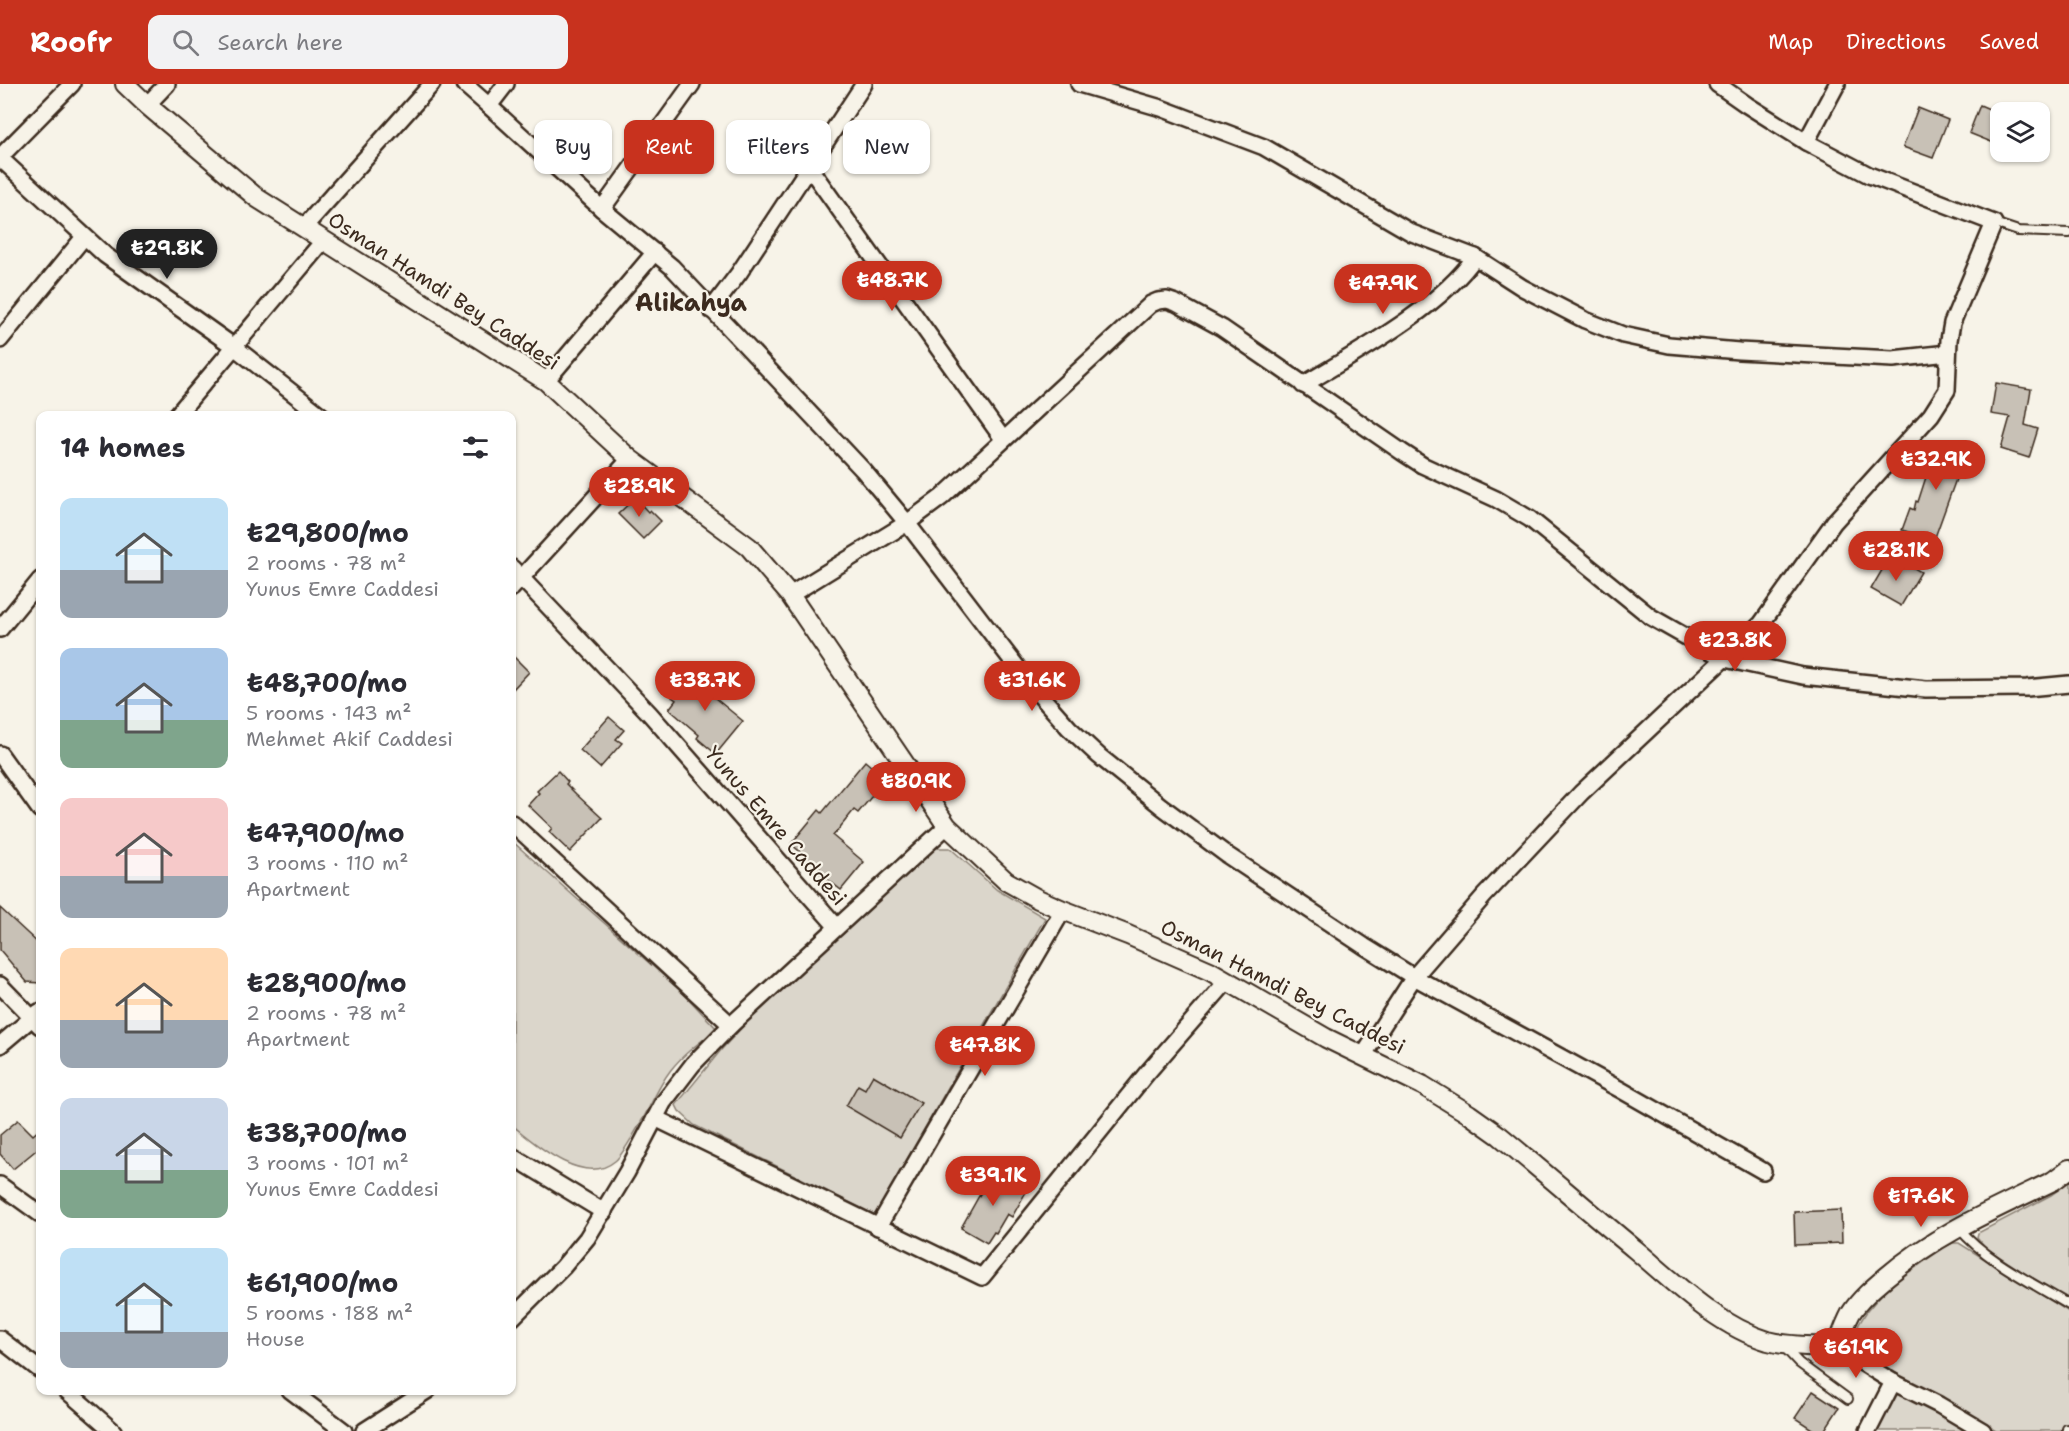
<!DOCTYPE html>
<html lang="en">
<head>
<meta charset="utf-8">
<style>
  body { margin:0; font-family:"Shantell Sans",sans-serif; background:#f2f2f3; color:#2b2b33; height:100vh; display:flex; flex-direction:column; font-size:22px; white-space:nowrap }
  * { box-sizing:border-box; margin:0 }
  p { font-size:20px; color:#7c7c81 }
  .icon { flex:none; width:33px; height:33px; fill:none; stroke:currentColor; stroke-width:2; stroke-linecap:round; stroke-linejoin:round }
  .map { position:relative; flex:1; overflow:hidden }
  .details { position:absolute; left:36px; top:327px; width:480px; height:984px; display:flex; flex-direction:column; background:#fff; border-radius:12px; box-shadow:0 2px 4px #0004 }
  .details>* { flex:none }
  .hud { position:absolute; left:534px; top:36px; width:570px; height:54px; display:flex; gap:12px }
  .fabs { position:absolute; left:1990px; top:18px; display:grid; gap:12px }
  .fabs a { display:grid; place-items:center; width:60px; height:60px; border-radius:12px; background:#fff; box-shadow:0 2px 4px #0004; font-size:30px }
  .price { position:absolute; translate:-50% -51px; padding:0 14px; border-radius:21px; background:#c8321e; color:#fff; font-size:20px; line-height:39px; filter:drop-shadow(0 2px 3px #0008) }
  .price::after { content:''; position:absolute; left:50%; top:36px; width:18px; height:14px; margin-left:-9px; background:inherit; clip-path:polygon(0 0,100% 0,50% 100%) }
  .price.selected { background:#222; color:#fff }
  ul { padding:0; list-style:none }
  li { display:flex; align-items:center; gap:18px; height:150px; padding:0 24px }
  li span { display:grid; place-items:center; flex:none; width:168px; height:120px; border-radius:12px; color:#555 }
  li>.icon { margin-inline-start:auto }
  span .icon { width:72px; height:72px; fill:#fffc; stroke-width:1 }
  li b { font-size:26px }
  h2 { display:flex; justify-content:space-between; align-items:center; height:72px; padding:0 24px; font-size:26px }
  .pill { padding:0 21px; border-radius:12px; background:#fff; box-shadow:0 2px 4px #0004; font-size:21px; line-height:54px }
  .pill.selected { background:#c8321e; color:#fff }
  header { display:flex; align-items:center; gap:36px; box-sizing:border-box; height:84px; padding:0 30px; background:#c8321e; color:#fff }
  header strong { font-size:28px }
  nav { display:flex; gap:33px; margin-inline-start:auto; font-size:21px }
  .search { width:420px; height:54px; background:#f2f2f3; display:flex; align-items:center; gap:15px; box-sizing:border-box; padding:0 21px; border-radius:12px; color:#7c7c81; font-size:22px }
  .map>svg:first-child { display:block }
  .green { fill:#dbd6cb; stroke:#8b8074; stroke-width:1.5 }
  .building { fill:#c8c1b6; stroke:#3b2a1e; stroke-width:1.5 }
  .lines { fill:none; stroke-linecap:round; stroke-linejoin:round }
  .service-casing { stroke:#3b2a1e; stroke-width:12 }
  .minor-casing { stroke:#3b2a1e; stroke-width:20 }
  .tertiary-casing { stroke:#3b2a1e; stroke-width:22 }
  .service { stroke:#f7f3e8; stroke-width:8 }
  .minor { stroke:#f7f3e8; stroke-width:15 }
  .tertiary { stroke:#f7f3e8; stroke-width:18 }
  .labels { text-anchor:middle; stroke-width:4.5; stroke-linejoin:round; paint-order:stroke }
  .street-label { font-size:21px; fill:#3b2a1e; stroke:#f7f3e8 }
  .quarter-label { font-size:24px; font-weight:bold; fill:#3b2a1e; stroke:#f7f3e8 }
</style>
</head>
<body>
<header>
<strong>Roofr</strong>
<div class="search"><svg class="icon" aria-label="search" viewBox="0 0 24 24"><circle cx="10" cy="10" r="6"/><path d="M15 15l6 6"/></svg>Search here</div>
<nav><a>Map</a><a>Directions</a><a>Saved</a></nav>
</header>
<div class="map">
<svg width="2069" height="1347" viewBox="0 0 2069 1347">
  <rect width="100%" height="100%" fill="#f7f3e8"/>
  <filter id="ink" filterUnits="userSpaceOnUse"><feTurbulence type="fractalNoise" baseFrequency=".0167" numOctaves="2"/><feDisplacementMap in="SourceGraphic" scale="12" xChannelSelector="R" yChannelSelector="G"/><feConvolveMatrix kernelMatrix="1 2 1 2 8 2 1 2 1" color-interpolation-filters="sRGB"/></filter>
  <g filter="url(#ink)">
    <g class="green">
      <path d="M512 757 684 910 717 945C700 958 683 970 670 987 660 1000 653 1017 645 1031 639 1041 623 1071 615 1077 584 1103 536 1061 512 1041Z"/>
      <path d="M936 764H950L997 806 1045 834 875 1131 694 1041 679 1027 676 1021 721 966 750 935 825 864Z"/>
      <path d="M2069 1098V1218L1986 1164 1977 1153 1978 1149 2051 1111Z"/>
      <path d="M1953 1159H1959L2069 1228V1342L2064 1340 2061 1347H1996L1968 1330 1876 1281 1857 1261 1855 1252 1859 1240 1867 1227 1887 1204 1946 1162Z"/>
      <path d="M1896 1309 1901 1310 1970 1347H1877L1891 1313Z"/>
    </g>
    <g class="building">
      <path d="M1980 21 2001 30V62L1969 49Z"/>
      <path d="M1918 24 1948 36 1933 74 1903 63Z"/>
      <path d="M1996 299 2031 305 2025 341 2038 345 2029 374 2001 365 2010 333 1991 330Z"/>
      <path d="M1952 357 1968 362 1934 456 1902 446 1910 424 1914 426 1916 417 1918 418 1936 362 1949 366Z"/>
      <path d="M635 414 648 428 650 426 661 437 643 455 618 430Z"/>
      <path d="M1889 474 1907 484 1909 481 1921 488 1901 522 1871 505Z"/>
      <path d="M512 571 529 588 512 606Z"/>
      <path d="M695 585 716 603 710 610 743 637 716 670 697 654 699 651 669 625 676 616 672 613Z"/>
      <path d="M609 633 624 646 616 655 622 659 600 684 580 666Z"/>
      <path d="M865 677 886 695 858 729 854 726 833 752 864 778 841 806 818 788 820 785 791 760 819 726 822 729Z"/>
      <path d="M558 687 568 698 566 700 576 710 602 734 570 768 549 748 552 744 528 721 539 709 537 707Z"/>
      <path d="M0 824 40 861V899L27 898 0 866Z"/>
      <path d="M873 991 921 1019 900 1054 846 1022 858 1001 865 1005Z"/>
      <path d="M18 1036 33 1051 40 1045V1063L13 1085 0 1070V1051Z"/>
      <path d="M993 1087 1027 1106 1012 1133 1007 1130 996 1149 994 1148 987 1159 961 1144Z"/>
      <path d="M1841 1126 1842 1159 1795 1161 1794 1128Z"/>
      <path d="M1813 1307 1839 1324 1824 1347H1815L1795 1334Z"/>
    </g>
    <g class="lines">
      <g class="service-casing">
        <g id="service">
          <path d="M1994 139 2018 147 2069 149"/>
          <path d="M1959 1144C1986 1177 2033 1199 2069 1221"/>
          <path d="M1784 1263 1799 1279 1848 1315"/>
          <path d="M2067 1347V1345"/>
        </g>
      </g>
      <g class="minor-casing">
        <g id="minor">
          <path d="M464 0 489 22"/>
          <path d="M506 0 489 22 602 125 672 183 863 386 907 439 1030 600 1069 644 1099 672 1161 722 1227 771 1364 862 1414 893 1621 1006 1763 1087"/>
          <path d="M1079 0 1161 24 1264 63 1412 149 1475 173 1523 204 1585 236 1623 251 1669 261 1739 267 1893 275 1948 269"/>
          <path d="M1717 0 1747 21 1806 58"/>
          <path d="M147 21 167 0"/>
          <path d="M0 73 72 0"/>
          <path d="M0 74 105 171 233 262 322 332"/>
          <path d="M809 83 1003 355"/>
          <path d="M602 125 692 0"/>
          <path d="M304 143 432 0"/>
          <path d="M711 226 739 189 864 0"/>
          <path d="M0 256 84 153"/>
          <path d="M546 297 655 168"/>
          <path d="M1303 301C1356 269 1440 224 1475 173"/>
          <path d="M176 332 324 156"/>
          <path d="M512 484 650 630 837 843"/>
          <path d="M512 504 630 375"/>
          <path d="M790 511 907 439 942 413 1151 220 1158 217 1167 216 1176 219 1222 244 1402 368 1422 381 1496 415 1530 435 1651 533 1725 575 1803 592 1926 605 2027 604 2069 600"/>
          <path d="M0 545 40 496"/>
          <path d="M0 670 40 726"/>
          <path d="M512 739 731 941"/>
          <path d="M0 901 40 942"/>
          <path d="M0 961 39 928"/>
          <path d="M1363 972 1414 893 1484 812 1581 709 1761 540 1834 438 1931 331 1947 306 1949 256 1952 239 1994 139 1869 91 1806 58 1837 0"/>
          <path d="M655 1034 982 1193 1147 989 1227 897"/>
          <path d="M512 1072 604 1128"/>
          <path d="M0 1101 40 1130"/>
          <path d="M878 1143 1063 826"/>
          <path d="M512 1234 563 1183 587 1154 627 1088 663 1019 693 980 731 941 947 742"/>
          <path d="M0 1255 40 1286"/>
          <path d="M1837 1263 1893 1298 1939 1321 1983 1347"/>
          <path d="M66 1306 113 1347"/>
          <path d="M290 1306 344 1347"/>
          <path d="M364 1347 428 1306"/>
          <path d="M1868 1347 1893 1298"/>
        </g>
      </g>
      <g class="tertiary-casing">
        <path id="tertiary" d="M125 0 147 21 257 114 546 297 630 375 749 463 790 511 947 742 1006 797 1038 815 1063 826 1128 851 1210 887 1326 954 1422 1001 1469 1030 1500 1052C1546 1090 1591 1129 1637 1167 1676 1200 1718 1242 1768 1257 1790 1263 1814 1262 1837 1263 1841 1252 1845 1240 1851 1229 1860 1215 1873 1204 1886 1193 1936 1150 1995 1125 2053 1097L2069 1085"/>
      </g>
      <use href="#service" class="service"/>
      <use href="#minor" class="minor"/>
      <use href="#tertiary" class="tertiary"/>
    </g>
  </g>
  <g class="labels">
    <g class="street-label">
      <text transform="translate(444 207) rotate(33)" y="7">Osman Hamdi Bey Caddesi</text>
      <text transform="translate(776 742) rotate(49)" y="7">Yunus Emre Caddesi</text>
      <text transform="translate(1283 903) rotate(27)" y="7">Osman Hamdi Bey Caddesi</text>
    </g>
    <g class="quarter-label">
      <text x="691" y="227">Alikahya</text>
    </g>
  </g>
</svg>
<div class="fabs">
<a><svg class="icon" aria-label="layers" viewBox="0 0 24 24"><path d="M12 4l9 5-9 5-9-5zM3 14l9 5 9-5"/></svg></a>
</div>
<b class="price selected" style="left:167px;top:196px">₺29.8K</b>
<b class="price" style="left:892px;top:228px">₺48.7K</b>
<b class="price" style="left:1383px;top:231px">₺47.9K</b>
<b class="price" style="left:1936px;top:407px">₺32.9K</b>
<b class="price" style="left:639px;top:434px">₺28.9K</b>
<b class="price" style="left:1896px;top:498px">₺28.1K</b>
<b class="price" style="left:1735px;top:588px">₺23.8K</b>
<b class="price" style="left:705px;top:628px">₺38.7K</b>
<b class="price" style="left:1032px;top:628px">₺31.6K</b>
<b class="price" style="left:916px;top:729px">₺80.9K</b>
<b class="price" style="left:985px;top:993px">₺47.8K</b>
<b class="price" style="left:993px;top:1123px">₺39.1K</b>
<b class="price" style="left:1921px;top:1144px">₺17.6K</b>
<b class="price" style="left:1856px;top:1295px">₺61.9K</b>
<div class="hud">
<a class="pill">Buy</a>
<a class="pill selected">Rent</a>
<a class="pill">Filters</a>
<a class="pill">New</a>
</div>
<section class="details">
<h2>14 homes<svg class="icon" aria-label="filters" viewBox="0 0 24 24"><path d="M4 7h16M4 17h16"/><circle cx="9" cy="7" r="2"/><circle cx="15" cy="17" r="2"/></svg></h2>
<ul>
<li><span style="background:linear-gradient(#bfe0f5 60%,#9aa5b1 0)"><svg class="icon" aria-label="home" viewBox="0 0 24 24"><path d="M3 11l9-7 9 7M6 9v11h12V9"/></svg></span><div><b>₺29,800/mo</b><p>2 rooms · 78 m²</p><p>Yunus Emre Caddesi</p></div></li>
<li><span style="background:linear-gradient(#a9c7e8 60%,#7fa58c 0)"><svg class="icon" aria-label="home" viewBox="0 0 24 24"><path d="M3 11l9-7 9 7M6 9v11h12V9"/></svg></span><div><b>₺48,700/mo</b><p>5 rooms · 143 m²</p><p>Mehmet Akif Caddesi</p></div></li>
<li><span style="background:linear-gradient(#f6c9c9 65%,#9aa5b1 0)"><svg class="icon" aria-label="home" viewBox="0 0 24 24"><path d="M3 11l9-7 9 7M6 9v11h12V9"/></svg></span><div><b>₺47,900/mo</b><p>3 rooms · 110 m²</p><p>Apartment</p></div></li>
<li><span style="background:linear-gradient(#ffd9b3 60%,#9aa5b1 0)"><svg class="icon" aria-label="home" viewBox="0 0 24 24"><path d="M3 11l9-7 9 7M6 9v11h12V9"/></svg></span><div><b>₺28,900/mo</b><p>2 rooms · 78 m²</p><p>Apartment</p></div></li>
<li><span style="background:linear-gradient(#c9d6e8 60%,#7fa58c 0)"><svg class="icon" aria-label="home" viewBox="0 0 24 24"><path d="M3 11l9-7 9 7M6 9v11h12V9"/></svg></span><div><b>₺38,700/mo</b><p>3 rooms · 101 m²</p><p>Yunus Emre Caddesi</p></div></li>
<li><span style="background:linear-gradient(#bfe0f5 70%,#9aa5b1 0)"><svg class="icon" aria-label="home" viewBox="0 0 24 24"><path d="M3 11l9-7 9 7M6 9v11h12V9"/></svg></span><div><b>₺61,900/mo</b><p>5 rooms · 188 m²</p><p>House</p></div></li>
</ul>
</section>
</div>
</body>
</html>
